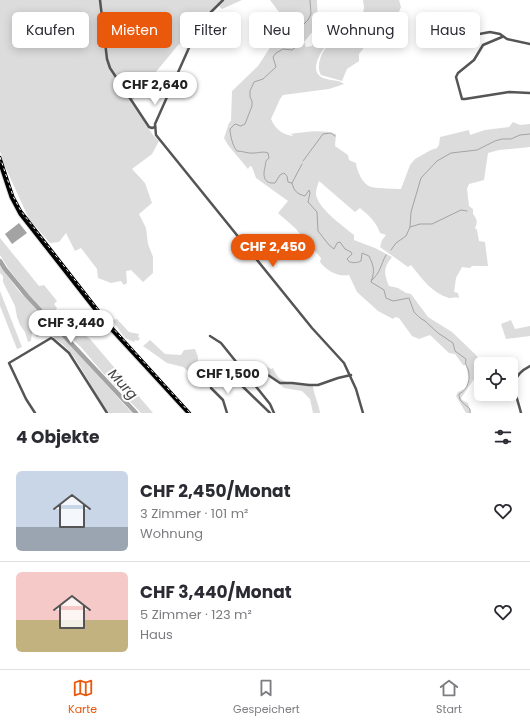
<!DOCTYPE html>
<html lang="de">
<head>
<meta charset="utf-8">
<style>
  body { margin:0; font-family:Poppins,sans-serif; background:#f2f2f3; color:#2b2b33; height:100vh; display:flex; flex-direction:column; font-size:15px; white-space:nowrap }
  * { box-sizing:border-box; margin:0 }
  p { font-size:13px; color:#7c7c81 }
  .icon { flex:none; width:22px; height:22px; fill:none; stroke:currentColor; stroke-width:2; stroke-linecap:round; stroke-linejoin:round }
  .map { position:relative; height:413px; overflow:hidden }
  .side { display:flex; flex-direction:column; background:#fff; flex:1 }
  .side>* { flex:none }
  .top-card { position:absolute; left:12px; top:12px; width:506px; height:36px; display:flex; gap:8px }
  .tools { position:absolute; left:474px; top:357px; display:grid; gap:8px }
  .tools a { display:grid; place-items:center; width:44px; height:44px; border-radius:6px; background:#fff; box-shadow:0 2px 10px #0003; font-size:20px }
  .price { position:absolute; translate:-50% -34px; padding:0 9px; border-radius:14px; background:#fff; color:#222; font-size:13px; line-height:26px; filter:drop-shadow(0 1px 2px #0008) }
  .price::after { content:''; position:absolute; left:50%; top:24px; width:12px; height:9px; margin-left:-6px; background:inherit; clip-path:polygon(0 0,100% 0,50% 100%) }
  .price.current { background:#ea580c; color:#fff }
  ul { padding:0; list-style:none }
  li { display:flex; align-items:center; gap:12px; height:100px; padding:0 16px }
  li+li { border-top:1px solid #e1e1e2 }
  li span { display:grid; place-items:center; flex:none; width:112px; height:80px; border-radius:6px; color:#555 }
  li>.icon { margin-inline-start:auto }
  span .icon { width:48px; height:48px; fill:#fffc; stroke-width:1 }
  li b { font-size:17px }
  h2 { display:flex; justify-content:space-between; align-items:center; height:48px; padding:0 16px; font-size:17px }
  .tag { padding:0 14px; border-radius:6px; background:#fff; box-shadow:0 2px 10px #0003; font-size:14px; line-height:36px }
  .tag.current { background:#ea580c; color:#fff }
  .tabs { display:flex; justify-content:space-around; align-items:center; height:56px; border-top:1px solid #e1e1e2; background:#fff; font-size:11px; color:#7c7c81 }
  .tabs a { display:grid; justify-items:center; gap:2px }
  .tabs .current { color:#ea580c }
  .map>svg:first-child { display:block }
  .green { fill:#dcdcdc }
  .water { fill:#a3a3a3 }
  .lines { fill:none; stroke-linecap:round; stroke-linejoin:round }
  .stream { stroke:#a3a3a3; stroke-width:1 }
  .river { stroke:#a3a3a3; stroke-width:4.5 }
  .major-casing { stroke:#dbdbdb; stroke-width:5 }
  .minor { stroke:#555; stroke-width:2.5 }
  .major { stroke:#000; stroke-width:3 }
  .rail-casing { stroke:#000; stroke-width:2.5 }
  .rail { stroke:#fff; stroke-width:1; stroke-dasharray:3; stroke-linecap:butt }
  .labels { text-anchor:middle; stroke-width:4; stroke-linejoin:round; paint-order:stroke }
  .water-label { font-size:14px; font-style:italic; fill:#444; stroke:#fff }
</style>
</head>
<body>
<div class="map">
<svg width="530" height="413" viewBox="0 0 530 413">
  <rect width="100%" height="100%" fill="#fff"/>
  <g class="green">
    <path d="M0 0H242L222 9 217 4 200 24 187 49 179 44 131 102 153 135 159 141 152 154 132 169 145 183 152 203 139 214 146 228 148 244 153 257V273L143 282 131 270 126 271 127 283 124 285 121 281 111 283 98 278 97 269 81 248 75 251 66 233 59 242 50 243 29 219 3 162 0 151Z"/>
    <path d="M270 0H317L318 25 304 42 306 47 312 46 313 42H317V36L323 32 327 35 339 23H345L342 33C339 35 335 37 332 39 324 46 308 69 321 77 328 81 338 79 344 84L329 89 283 95 280 99 271 119C275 129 282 134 292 136L293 135 290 134C305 132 321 129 336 134L335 146 348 155 349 160 356 163C357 171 362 184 371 187 374 188 395 189 401 189L410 165 415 159 431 150 437 148 439 145 440 137 469 130 470 135 485 130 509 127 513 122 520 125 530 124V147L499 150 488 153 484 180 469 184 467 189 469 206 473 209V214C477 219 478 222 475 228L477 230 479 241 485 242 488 266H472L470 268 462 267 456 278 454 292 458 293 459 298C455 297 453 298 449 298 432 293 422 279 411 265L408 267 380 247 382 240 386 235 380 233C376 221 369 216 360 208L355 212 319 181C318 184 316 189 316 193 316 207 343 226 354 235V240L375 248 392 257C383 268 384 274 389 286L398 288 406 293 411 294 428 317 452 332 477 356 482 364H481V369L461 398 462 400 468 403 471 413H466L456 396 458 392 466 388 469 379 466 365H463L455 354 449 353 430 335 419 339 412 336 399 318 395 317 393 319 378 311 357 292 349 275C338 277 327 271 320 262L321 258 295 228 278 213 288 201 256 178 252 167 250 166 248 169 228 145 224 138 229 123 231 121 232 91 258 66 273 43 285 20Z"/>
    <path d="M363 0H399L401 7 396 19 387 28 376 32 366 45 359 54V61L347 69 342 81 321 75C315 65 323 47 333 41 336 40 340 38 343 35 347 30 348 19 347 13L352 12 360 16 363 14 364 7Z"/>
    <path d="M0 238 39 286 44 285 57 301 54 304 57 308 55 311 58 315V317L66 327 62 329 29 295 8 268 0 255Z"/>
    <path d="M0 266 18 290 80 356 132 413H109C94 394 85 371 70 352 64 344 55 340 50 332L37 337 35 333H32L31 341 28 342 25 332 20 325 17 317 15 306 3 282V276L0 273Z"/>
    <path d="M0 291 22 347 17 349 0 306Z"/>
    <path d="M117 319 129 332 139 334 138 337 140 338 138 341 135 340 134 342 125 338 112 320Z"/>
    <path d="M511 320 515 329 530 326V336L506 339 501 324Z"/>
    <path d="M74 326 90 339 153 413H141L103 373 80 346 64 331Z"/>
    <path d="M150 340 165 354 181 355 184 350 195 349 198 357V363L191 371H188L183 367 167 363 143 346Z"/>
    <path d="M267 367 271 369 273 368C274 371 276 374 278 377 284 384 304 385 313 386 314 396 319 404 320 413H313L310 399 302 391 284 388 266 372 261 371Z"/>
  </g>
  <path class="water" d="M19 223 27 233 12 244 5 234Z"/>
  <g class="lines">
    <g class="stream">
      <path d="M310 0 311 14 308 20 300 28 297 46 292 50 283 49 276 53 273 57 276 67 263 79 254 82 250 91V97L252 101V106L245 124 241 126 235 124 230 129C230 135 233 147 237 151 243 151 249 154 254 153 259 153 263 151 268 153L269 158C265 161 266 162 265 167 263 175 263 184 275 183L280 175 284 173 287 176 288 182 292 183C294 191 297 194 305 196L309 190 310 193 308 202 317 212 318 231 329 245 334 249 337 243 340 242 345 249 351 252 352 254 347 259C349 264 357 263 361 261L362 253 369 256C374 267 375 270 371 282L384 290 386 298 393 301 409 298 414 312 420 318 425 321 438 333 453 343 455 351 466 359C465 364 466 365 468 369 471 378 468 390 459 394 459 402 465 404 470 409V413"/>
      <path d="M303 161 323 134 331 133 335 136"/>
      <path d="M292 183 302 164"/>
      <path d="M410 227 420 224H432L461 210 467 211"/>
      <path d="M391 250 396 243 406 236 410 227 411 212 421 178 437 161 451 153 477 150 495 141 502 139H511L520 135 530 134"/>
      <path d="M371 281C381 272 380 266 386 255"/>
    </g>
    <path class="river" d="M0 261 5 269 27 296 136 413"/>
    <g class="major-casing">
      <path id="major" d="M0 164 11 197 20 214 107 325 188 413"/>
    </g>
    <g class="minor">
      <path d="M100 0 107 59 110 68 149 127 152 128 155 127"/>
      <path d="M223 0 211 12 196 32 155 124 156 135 312 328 344 363 356 389 363 413"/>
      <path d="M474 35 490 32 500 34 507 39 530 44"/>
      <path d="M502 37 483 45 474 60 458 73 456 77 462 99H465L509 92 530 93"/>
      <path d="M210 336 221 343 270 404 274 413"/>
      <path d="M210 367 224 378H232L236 380 270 413"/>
      <path d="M224 378V380L230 385"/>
      <path d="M252 381 256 375 260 372 265 373 280 383H292L309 385H318L338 378 351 375"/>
      <path d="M211 388 223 400 227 413"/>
      <path d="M35 413 26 399 9 363 51 338 53 339 69 353 107 413"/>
      <path d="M521 413C516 392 506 378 530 366"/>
    </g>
    <use href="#major" class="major"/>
    <g class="rail-casing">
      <path id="rail" d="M0 157 13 196 21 211 110 325 190 413"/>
    </g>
    <use href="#rail" class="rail"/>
  </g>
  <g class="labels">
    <g class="water-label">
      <text transform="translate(123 384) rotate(47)" y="5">Murg</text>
    </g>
  </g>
</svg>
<div class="tools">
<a><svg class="icon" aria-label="locate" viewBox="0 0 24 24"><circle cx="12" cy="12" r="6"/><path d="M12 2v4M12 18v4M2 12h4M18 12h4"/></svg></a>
</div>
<b class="price" style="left:155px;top:106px">CHF 2,640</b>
<b class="price current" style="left:273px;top:268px">CHF 2,450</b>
<b class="price" style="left:71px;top:344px">CHF 3,440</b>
<b class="price" style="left:228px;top:395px">CHF 1,500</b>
<div class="top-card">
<a class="tag">Kaufen</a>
<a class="tag current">Mieten</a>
<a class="tag">Filter</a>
<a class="tag">Neu</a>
<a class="tag">Wohnung</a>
<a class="tag">Haus</a>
</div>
</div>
<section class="side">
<h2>4 Objekte<svg class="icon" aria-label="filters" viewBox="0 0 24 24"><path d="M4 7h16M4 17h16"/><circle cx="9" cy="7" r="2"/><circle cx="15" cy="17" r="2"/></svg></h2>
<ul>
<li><span style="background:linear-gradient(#c9d6e8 70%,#9aa5b1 0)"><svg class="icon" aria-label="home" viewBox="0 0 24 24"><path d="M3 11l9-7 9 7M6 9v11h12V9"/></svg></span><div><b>CHF 2,450/Monat</b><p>3 Zimmer · 101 m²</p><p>Wohnung</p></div><svg class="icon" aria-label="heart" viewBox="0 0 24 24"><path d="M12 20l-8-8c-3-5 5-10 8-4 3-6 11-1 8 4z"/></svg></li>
<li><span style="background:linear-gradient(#f6c9c9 60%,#c2b280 0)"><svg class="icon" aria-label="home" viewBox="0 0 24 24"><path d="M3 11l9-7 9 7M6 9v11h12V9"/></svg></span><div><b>CHF 3,440/Monat</b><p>5 Zimmer · 123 m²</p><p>Haus</p></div><svg class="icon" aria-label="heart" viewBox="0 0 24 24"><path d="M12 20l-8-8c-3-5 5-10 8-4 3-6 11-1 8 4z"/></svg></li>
</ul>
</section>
<nav class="tabs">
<a class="current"><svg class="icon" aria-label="map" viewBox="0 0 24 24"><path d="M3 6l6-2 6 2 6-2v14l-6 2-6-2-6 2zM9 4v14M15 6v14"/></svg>Karte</a>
<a><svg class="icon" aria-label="saved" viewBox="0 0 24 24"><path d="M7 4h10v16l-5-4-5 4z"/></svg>Gespeichert</a>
<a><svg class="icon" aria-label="home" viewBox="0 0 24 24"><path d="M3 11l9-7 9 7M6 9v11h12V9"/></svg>Start</a>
</nav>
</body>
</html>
